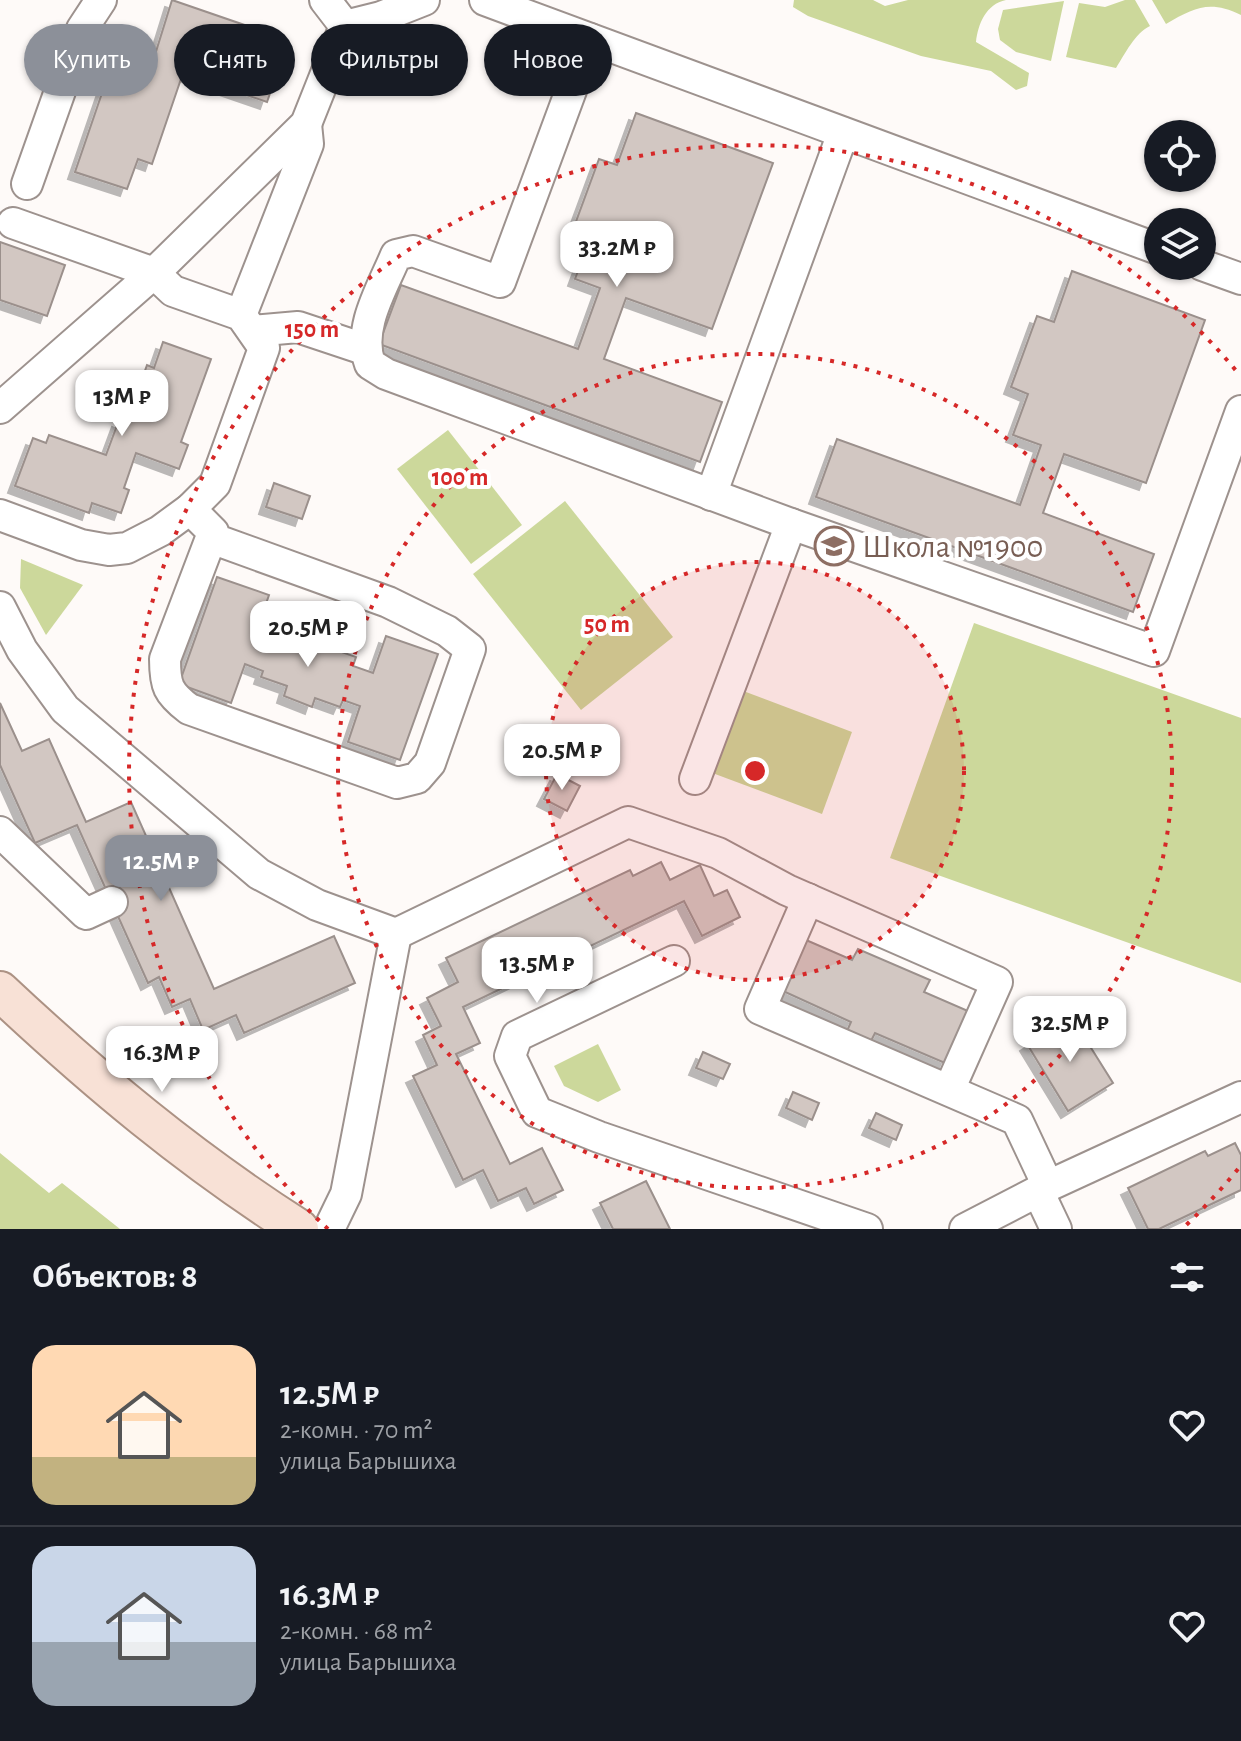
<!DOCTYPE html>
<html lang="ru">
<head>
<meta charset="utf-8">
<style>
  body { margin:0; font-family:"Alegreya Sans",sans-serif; background:#20242c; color:#f1f3f6; height:100vh; display:flex; flex-direction:column; font-size:30px; white-space:nowrap }
  * { box-sizing:border-box; margin:0 }
  p { font-size:26px; color:#9ea1a6 }
  .icon { flex:none; width:44px; height:44px; fill:none; stroke:currentColor; stroke-width:2; stroke-linecap:round; stroke-linejoin:round }
  .map { position:relative; height:1229px; overflow:hidden }
  .details { display:flex; flex-direction:column; background:#171b24; flex:1 }
  .details>* { flex:none }
  .top-card { position:absolute; left:24px; top:24px; width:800px; height:72px; display:flex; gap:16px }
  .buttons { position:absolute; left:1144px; top:120px; display:grid; gap:16px }
  .buttons a { display:grid; place-items:center; width:72px; height:72px; border-radius:50%; background:#171b24; box-shadow:0 2px 6px #0004; font-size:40px }
  .price { position:absolute; translate:-50% -68px; padding:0 18px; border-radius:16px; background:#fff; color:#222; font-size:26px; line-height:52px; filter:drop-shadow(0 2px 4px #0008) }
  .price::after { content:''; position:absolute; left:50%; top:48px; width:24px; height:18px; margin-left:-12px; background:inherit; clip-path:polygon(0 0,100% 0,50% 100%) }
  .price.on { background:#8c9099; color:#fff }
  ul { padding:0; list-style:none }
  li { display:flex; align-items:center; gap:24px; height:200px; padding:0 32px }
  li+li { border-top:2px solid #363941 }
  li span { display:grid; place-items:center; flex:none; width:224px; height:160px; border-radius:24px; color:#555 }
  li>.icon { margin-inline-start:auto }
  span .icon { width:96px; height:96px; fill:#fffc; stroke-width:1 }
  li b { font-size:34px }
  h2 { display:flex; justify-content:space-between; align-items:center; height:96px; padding:0 32px; font-size:34px }
  .tag { padding:0 28px; border-radius:36px; background:#171b24; box-shadow:0 2px 6px #0004; font-size:28px; line-height:72px }
  .tag.on { background:#8c9099; color:#fff }
  .map>svg:first-child { display:block }
  .green { fill:#ccd89b }
  .building { fill:#d2c7c2; stroke:#9b908c; stroke-width:2; filter:url(#shadow) }
  .lines { fill:none; stroke-linecap:round; stroke-linejoin:round }
  .minor-casing { stroke:#9d928e; stroke-width:34 }
  .major-casing { stroke:#ac9284; stroke-width:42 }
  .minor { stroke:#fff; stroke-width:30 }
  .major { stroke:#f8e1d6; stroke-width:38 }
  .ring { fill:none; stroke:#d62828; stroke-width:4; stroke-dasharray:4 8 }
  .labels { text-anchor:middle; stroke-width:8; stroke-linejoin:round; paint-order:stroke }
  .education-label { font-size:32px; fill:#785e54; stroke:#fff; text-anchor:start }
  .centre { fill:#d62828; stroke:#fff; stroke-width:4 }
  .ring-label { font-size:24px; text-anchor:middle; font-weight:bold; fill:#d62828; stroke:#fff; stroke-width:8; stroke-linejoin:round; paint-order:stroke }
</style>
</head>
<body>
<div class="map">
<svg width="1241" height="1229" viewBox="0 0 1241 1229">
  <defs>
    <filter id="shadow"><feDropShadow dx="-7" dy="7" stdDeviation="0" flood-color="#0004"/></filter>
  </defs>
  <rect width="100%" height="100%" fill="#fefaf8"/>
  <g class="green">
    <path d="M794 0H873L885 6 908 0H1006C986 4 978 24 976 42L1029 73 1027 86 1016 90 991 71 921 56 808 16 793 7Z"/>
    <path d="M1125 0H1135L1150 26C1135 33 1125 54 1116 68L1066 57 1079 3 1105 7Z"/>
    <path d="M1152 0H1241V15C1210 0 1195 7 1166 24Z"/>
    <path d="M1064 1 1051 61 1016 52 1000 40 998 29 1003 10Z"/>
    <path d="M448 430 522 525 471 564 397 469Z"/>
    <path d="M565 501 673 637 581 710 473 574Z"/>
    <path d="M21 559 83 585 46 635 20 588Z"/>
    <path d="M974 623 1241 718V983L890 858Z"/>
    <path d="M738 689 852 732 822 814 707 771Z"/>
    <path d="M598 1044 621 1090 598 1102 564 1086 554 1066Z"/>
    <path d="M0 1153 49 1193 62 1183 120 1229H0Z"/>
  </g>
  <g class="building">
    <path d="M172 0 259 30 255 43 284 53 267 102 183 73 152 164 138 159 127 189 75 172 114 58 150 71Z"/>
    <path d="M636 113 773 163 712 329 626 298 604 359 722 402 700 462 379 344 401 285 578 349 600 288 575 279 592 233 574 227 599 159 617 165Z"/>
    <path d="M0 242 65 265 47 316 0 300Z"/>
    <path d="M1072 271 1205 320 1146 483 1064 454 1043 513 1154 554 1133 612 816 497 837 439 1020 505 1041 445 1013 435 1028 394 1011 387 1037 316 1054 322Z"/>
    <path d="M163 342 211 359 181 442 188 445 179 469 136 453 124 488 129 490 121 513 92 503 89 513 15 486 33 438 46 443 49 435 106 455 119 420 125 423 130 411 125 409 136 377 142 379 147 365 154 368Z"/>
    <path d="M274 483 310 496 302 519 266 507Z"/>
    <path d="M217 577 269 595 256 632 277 639 279 632 302 641 306 630 336 640 333 649 356 657 353 666 373 673 386 636 438 654 400 760 348 742 360 706 343 700 340 707 315 698 312 707 284 696 287 686 261 677 263 671 245 664 231 703 179 684Z"/>
    <path d="M0 703 22 751 49 739 86 822 131 802 214 989 334 936 355 983 244 1033 236 1015 203 1030 190 999 172 1007 159 977 148 983 77 825 35 843 0 765Z"/>
    <path d="M557 774 580 786 567 811 544 799Z"/>
    <path d="M661 862 670 880 700 865 714 896 727 890 740 917 702 936 684 901 463 1007 480 1043 456 1054 510 1164 542 1148 563 1190 534 1204 526 1188 498 1201 483 1170 463 1180 413 1076 437 1065 423 1035 441 1026 427 998 458 982 446 958 630 870 633 876Z"/>
    <path d="M806 940 852 960 858 949 930 980 924 992 968 1011 945 1063 875 1033 871 1041 847 1031 851 1022 783 991Z"/>
    <path d="M1071 1016 1113 1083 1068 1111 1027 1044Z"/>
    <path d="M703 1052 730 1064 723 1079 696 1068Z"/>
    <path d="M793 1092 819 1103 812 1120 786 1108Z"/>
    <path d="M876 1113 902 1125 896 1140 869 1128Z"/>
    <path d="M1235 1143 1241 1155V1190L1159 1229H1148L1128 1188 1205 1151 1208 1156Z"/>
    <path d="M646 1181 670 1229H613L600 1203Z"/>
  </g>
  <g class="lines">
    <g class="minor-casing">
      <g id="minor">
        <path d="M485 0 1158 249"/>
        <path d="M345 26 381 17 424 0"/>
        <path d="M590 39 500 282 413 251 396 255C382 289 357 328 370 364L386 374 791 524 1154 651 1241 411"/>
        <path d="M27 184 82 29 101 0"/>
        <path d="M1202 265 1241 279"/>
        <path d="M241 315 308 144 306 124"/>
        <path d="M253 331 298 327 364 349"/>
        <path d="M0 408 154 273 306 124 345 26 325 0"/>
        <path d="M711 495 843 133"/>
        <path d="M190 509 213 532 211 538 165 659C165 686 168 693 189 709L397 783 417 778 430 763 470 649 447 631 388 602 211 538"/>
        <path d="M0 515 81 545 109 550 127 548 160 531 190 509 215 484 264 348 241 315 173 291 154 273 13 223"/>
        <path d="M0 607 22 650 65 709 259 874 317 905 396 934 628 822 718 853 787 890 997 982 949 1090"/>
        <path d="M695 779 791 524"/>
        <path d="M0 832 86 914 112 902"/>
        <path d="M808 899 760 1009 1017 1120 1048 1186"/>
        <path d="M674 961 517 1036 510 1056 537 1112 599 1137 867 1229"/>
        <path d="M1038 1191 1056 1229"/>
        <path d="M329 1229 346 1194 396 934"/>
        <path d="M965 1229 1048 1186 1241 1097"/>
      </g>
    </g>
    <g class="major-casing">
      <path id="major" d="M0 991C96 1081 188 1158 299 1229"/>
    </g>
    <use href="#minor" class="minor"/>
    <use href="#major" class="major"/>
  </g>
  <circle cx="755" cy="771" r="209" fill="#d62828" fill-opacity=".12"/>
  <g class="ring">
    <circle cx="755" cy="771" r="209"/>
    <circle cx="755" cy="771" r="417"/>
    <path d="M1238 1169A626 626 0 0 1 1182 1229M328 1229A626 626 0 1 1 1238 373"/>
  </g>
  <defs>
    <g id="school-ring" transform="scale(2)"><circle r="9.5" fill="#fff" stroke="#8d6e63" stroke-width="1.5"/><path d="M0-5L7-2L0 1L-7-2ZM-4 1L0 2.5L4 1V4Q0 6-4 4Z" fill="#8d6e63"/></g>
  </defs>
  <g fill-rule="evenodd">
    <use href="#school-ring" x="834" y="546"/>
  </g>
  <g class="labels">
    <g class="education-label">
      <text x="862" y="557">Школа №1900</text>
    </g>
  </g>
  <circle cx="755" cy="771" r="12" class="centre"/>
  <g class="ring-label">
    <text x="312" y="337">150 m</text>
    <text x="460" y="485">100 m</text>
    <text x="607" y="632">50 m</text>
  </g>
</svg>
<div class="buttons">
<a><svg class="icon" aria-label="locate" viewBox="0 0 24 24"><circle cx="12" cy="12" r="6"/><path d="M12 2v4M12 18v4M2 12h4M18 12h4"/></svg></a>
<a><svg class="icon" aria-label="layers" viewBox="0 0 24 24"><path d="M12 4l9 5-9 5-9-5zM3 14l9 5 9-5"/></svg></a>
</div>
<b class="price" style="left:617px;top:289px">33.2M ₽</b>
<b class="price" style="left:122px;top:438px">13M ₽</b>
<b class="price" style="left:308px;top:669px">20.5M ₽</b>
<b class="price" style="left:562px;top:792px">20.5M ₽</b>
<b class="price on" style="left:161px;top:903px">12.5M ₽</b>
<b class="price" style="left:537px;top:1005px">13.5M ₽</b>
<b class="price" style="left:1070px;top:1064px">32.5M ₽</b>
<b class="price" style="left:162px;top:1094px">16.3M ₽</b>
<div class="top-card">
<a class="tag on">Купить</a>
<a class="tag">Снять</a>
<a class="tag">Фильтры</a>
<a class="tag">Новое</a>
</div>
</div>
<section class="details">
<h2>Объектов: 8<svg class="icon" aria-label="filters" viewBox="0 0 24 24"><path d="M4 7h16M4 17h16"/><circle cx="9" cy="7" r="2"/><circle cx="15" cy="17" r="2"/></svg></h2>
<ul>
<li><span style="background:linear-gradient(#ffd9b3 70%,#c2b280 0)"><svg class="icon" aria-label="home" viewBox="0 0 24 24"><path d="M3 11l9-7 9 7M6 9v11h12V9"/></svg></span><div><b>12.5M ₽</b><p>2-комн. · 70 m²</p><p>улица Барышиха</p></div><svg class="icon" aria-label="heart" viewBox="0 0 24 24"><path d="M12 20l-8-8c-3-5 5-10 8-4 3-6 11-1 8 4z"/></svg></li>
<li><span style="background:linear-gradient(#c9d6e8 60%,#9aa5b1 0)"><svg class="icon" aria-label="home" viewBox="0 0 24 24"><path d="M3 11l9-7 9 7M6 9v11h12V9"/></svg></span><div><b>16.3M ₽</b><p>2-комн. · 68 m²</p><p>улица Барышиха</p></div><svg class="icon" aria-label="heart" viewBox="0 0 24 24"><path d="M12 20l-8-8c-3-5 5-10 8-4 3-6 11-1 8 4z"/></svg></li>
</ul>
</section>
</body>
</html>
